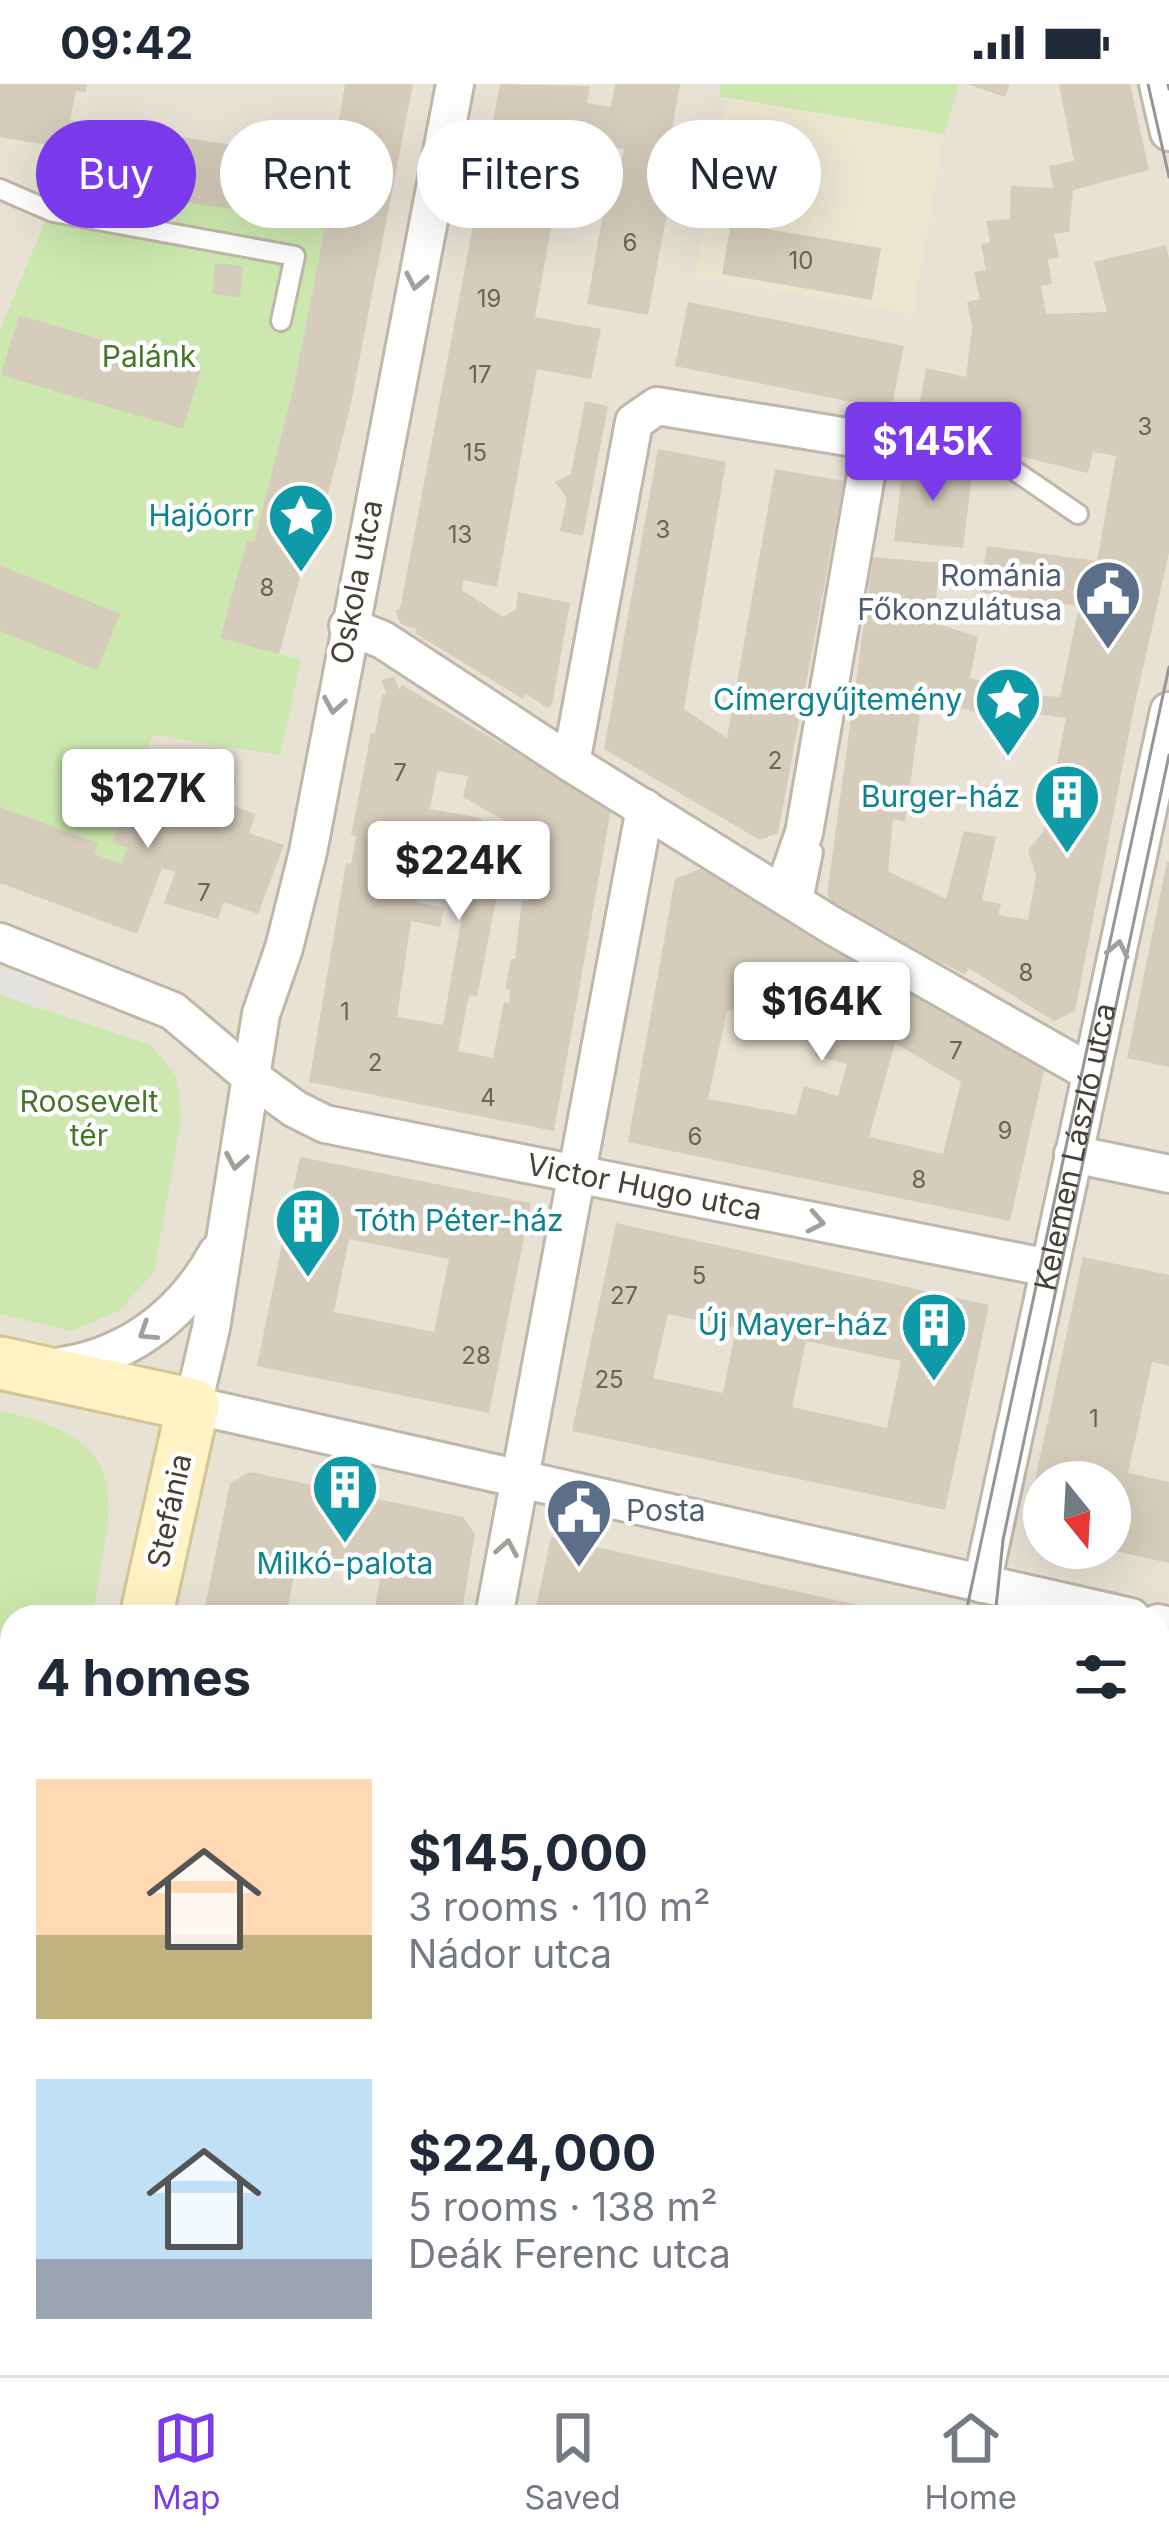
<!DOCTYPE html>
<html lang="en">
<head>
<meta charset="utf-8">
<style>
  body { margin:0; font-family:Inter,sans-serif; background:#f2f2f3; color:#1f2937; height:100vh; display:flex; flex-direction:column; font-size:45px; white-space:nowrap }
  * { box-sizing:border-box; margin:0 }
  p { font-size:39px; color:#747a83 }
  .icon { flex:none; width:66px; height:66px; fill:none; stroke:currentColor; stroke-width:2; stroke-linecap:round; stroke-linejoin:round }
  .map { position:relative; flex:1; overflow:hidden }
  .side { position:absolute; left:0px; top:1521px; width:1170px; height:771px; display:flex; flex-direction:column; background:#fff; border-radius:36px 36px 0 0; box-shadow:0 12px 48px #0002 }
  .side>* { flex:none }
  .banner { position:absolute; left:36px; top:36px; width:1098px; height:108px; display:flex; gap:24px }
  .needle { width:78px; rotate:162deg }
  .fabs { position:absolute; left:1023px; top:1377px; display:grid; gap:24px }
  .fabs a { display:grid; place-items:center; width:108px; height:108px; border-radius:50%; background:#fff; box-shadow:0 12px 48px #0002; font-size:60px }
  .price { position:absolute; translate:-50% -102px; padding:0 27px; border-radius:12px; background:#fff; color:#222; font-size:39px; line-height:78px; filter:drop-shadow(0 3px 6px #0008) }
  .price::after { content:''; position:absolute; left:50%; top:72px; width:36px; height:27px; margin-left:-18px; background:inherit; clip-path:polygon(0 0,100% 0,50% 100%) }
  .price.on { background:#7c3aed; color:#fff }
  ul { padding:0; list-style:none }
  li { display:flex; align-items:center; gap:36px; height:300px; padding:0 36px }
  li span { display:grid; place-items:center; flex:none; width:336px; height:240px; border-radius:0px; color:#555 }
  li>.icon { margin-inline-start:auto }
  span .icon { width:144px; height:144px; fill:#fffc; stroke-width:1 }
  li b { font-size:51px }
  h2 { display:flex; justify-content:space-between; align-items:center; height:144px; padding:0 36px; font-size:51px }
  .chip { padding:0 42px; border-radius:54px; background:#fff; box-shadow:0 12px 48px #0002; font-size:42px; line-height:108px }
  .chip.on { background:#7c3aed; color:#fff }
  .status { display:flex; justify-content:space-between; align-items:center; height:84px; padding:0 60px; background:#fff; direction:ltr }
  .status svg { height:33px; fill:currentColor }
  .tabs { display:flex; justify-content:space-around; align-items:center; height:168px; border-top:3px solid #e0e1e3; background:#fff; font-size:33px; color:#747a83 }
  .tabs a { display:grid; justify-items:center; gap:6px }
  .tabs .on { color:#7c3aed }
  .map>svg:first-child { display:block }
  .residential { fill:#e7e2d4; fill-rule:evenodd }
  .education { fill:#ece5d0 }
  .green { fill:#cce8ae }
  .parking { fill:#e4e2de }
  .building { fill:#d5ccbb; fill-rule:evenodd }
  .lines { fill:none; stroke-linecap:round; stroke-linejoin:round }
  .lane-casing { stroke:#bfb8a8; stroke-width:24 }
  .street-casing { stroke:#bfb8a8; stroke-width:42 }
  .secondary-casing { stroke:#d4c595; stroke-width:57 }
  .lane { stroke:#fff; stroke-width:18 }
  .street { stroke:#fff; stroke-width:36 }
  .secondary { stroke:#fff2c4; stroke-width:51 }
  .tram { stroke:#969696; stroke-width:3 }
  .oneway { stroke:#a2a09a }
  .labels { text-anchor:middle; stroke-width:9; stroke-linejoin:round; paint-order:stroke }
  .number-label { font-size:24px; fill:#6a6356 }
  .park-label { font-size:30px; fill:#447828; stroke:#fff }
  .culture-label { font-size:30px; fill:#0d838f; stroke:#fff; text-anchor:end }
  .service-label { font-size:30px; fill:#4e5e75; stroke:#fff; text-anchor:end }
  .street-label { font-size:30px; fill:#464035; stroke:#fff }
</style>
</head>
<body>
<div class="status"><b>09:42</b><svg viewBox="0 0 49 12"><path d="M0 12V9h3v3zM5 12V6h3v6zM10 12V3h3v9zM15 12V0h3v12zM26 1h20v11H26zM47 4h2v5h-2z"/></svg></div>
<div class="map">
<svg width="1169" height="2291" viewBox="0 0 1169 2291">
  <rect width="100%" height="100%" fill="#f3f0e6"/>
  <path class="residential" d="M0 0H1169V2291H0ZM1044 1398H1110V1464H1044ZM12 1533H1158V2280H12Z"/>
  <path class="education" d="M727 13 944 50 913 230 696 193Z"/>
  <g class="green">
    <path d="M721 0H959L944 50 719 12Z"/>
    <path d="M61 98 249 127 251 119 327 134 292 310 254 458 247 457 220 553 301 576 280 671 153 651 112 758 127 764 121 780 94 770 98 759 0 723V247Z"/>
    <path d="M0 910 151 961 176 992 181 1037 154 1188 119 1227 71 1247 0 1230Z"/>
    <path d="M0 1327C141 1357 111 1418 92 1533H12V1740L0 1789Z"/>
    <path d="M1158 1552 1169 1555V2291H891L893 2280H1158Z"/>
    <path d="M0 1844 12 1892 0 1936Z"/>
    <path d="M811 2280H870L867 2291H808Z"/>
  </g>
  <path class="parking" d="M0 882 50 901 41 926 0 910Z"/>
  <g class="building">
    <path d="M0 0H87L86 8 76 7 70 36 259 65 256 83 329 97 345 0H413L350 324 312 473 306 472 279 570 220 554 247 456 254 458 292 310 327 134 251 119 250 128 61 98 66 64 0 53Z"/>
    <path d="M500 0 590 2 587 19 611 23 615 0H680L667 73 677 75 648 231 587 220 609 96 618 98 624 65 567 55 535 233 601 245 591 295 537 285 497 503 463 496 462 506 503 533 516 525 518 508 570 519 552 621 547 624 526 610 523 615 415 549 417 545 401 540 395 527 400 525Z"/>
    <path d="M967 0H1010L1005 13Z"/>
    <path d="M1059 0H1130L1149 86 1073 106 1069 148 1054 150 1059 173 1048 176 1052 200 1041 202 1046 230 1107 228 1094 178 1166 161 1169 174V469L1134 624 1075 927 1054 937 968 884 966 891 834 825 827 810 873 473 940 479 936 515 945 516 941 541 978 553 970 594 1036 611 1060 613 1079 522 980 508 987 462 1097 477 1116 372 1093 368 1088 389 915 346 926 284 966 293 972 243 967 218 980 215 974 188 986 186 981 160 990 158 986 137 1010 135 1011 102 1053 104 1049 82 1074 77ZM922 614 1027 641 1031 629 1066 634 1044 747 1028 766 1036 791 1028 836 998 831 1001 820 982 816 996 753 964 747 946 815 888 787 893 735 905 738Z"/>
    <path d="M731 139 881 164 872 216 722 190Z"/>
    <path d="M215 179 243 182 240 213 212 210Z"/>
    <path d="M688 218 904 262 891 326 675 282Z"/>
    <path d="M19 231 201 285 183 345 1 291Z"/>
    <path d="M585 317 608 322 583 452 560 447 567 414 555 398 571 390Z"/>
    <path d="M658 365 726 378 684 625 727 654 775 385 844 397 778 749 760 756 604 665Z"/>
    <path d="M904 375 973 384 963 464 894 457Z"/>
    <path d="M0 481 120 530 97 586 0 547Z"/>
    <path d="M394 592 399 606 402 601 611 725 554 1047 309 998 346 779 351 780 356 752 351 751 371 649 375 650 382 610H387L381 597ZM437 687 468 692 463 713 528 750 518 754 512 764 517 773H531L525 805H529L528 817H522L515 875H511L505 905 510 906 509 919 504 918 493 974 458 967 469 911 477 913 503 780 472 774 443 941 397 933 411 837 440 843 444 824 416 818 426 765 472 774 482 734 430 725Z"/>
    <path d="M147 664 236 697 228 720 256 730 249 749 284 761 258 830 224 818 218 835 164 819 175 788 162 784 137 850 0 799V723L98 759 94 770 121 780 127 764 112 759Z"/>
    <path d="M1167 778H1169V983L1127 974Z"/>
    <path d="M705 783 1044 987 1010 1137 628 1058 675 795ZM784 917 823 940 815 972 847 980 838 1012 804 1002 796 1031 708 1015 727 927ZM895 959 961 998 943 1070 869 1053Z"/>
    <path d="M300 1073 531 1119 489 1329 257 1282ZM349 1155 449 1175 434 1248 334 1228Z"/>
    <path d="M616 1139 989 1221 945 1426 572 1347ZM668 1230 736 1244 723 1309 653 1294ZM806 1257 901 1277 887 1344 792 1323Z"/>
    <path d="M1083 1173 1169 1191V1282L1152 1278 1128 1389 1169 1398V1479L1110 1466V1398H1044V1453L1024 1448Z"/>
    <path d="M250 1388 463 1433 475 1450 461 1533H373L380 1497 374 1488 305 1474 296 1481 286 1533H203L230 1399Z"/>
    <path d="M551 1453 903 1531V1533H534Z"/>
    <path d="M122 2280H308L306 2291H170Z"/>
    <path d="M387 2280H660L658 2291H385Z"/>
    <path d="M712 2280H768L766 2291H710Z"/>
  </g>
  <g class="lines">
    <g class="lane-casing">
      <g id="lane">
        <path d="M0 105 53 128 295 172 281 237"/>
        <path d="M872 357 895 355 1005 380 1078 430"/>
        <path d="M802 822 813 768"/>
        <path d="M0 1977 12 1978"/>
      </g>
    </g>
    <g class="street-casing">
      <g id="street">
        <path d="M455 0 308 768 284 864 261 930 211 1244 193 1321 1131 1533"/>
        <path d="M1158 0 1169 48"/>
        <path d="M348 542 383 556 571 679 831 841 1091 989"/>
        <path d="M571 679 634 338 657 322 872 357 804 749 783 809"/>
        <path id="s1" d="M0 858 173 927 251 993 295 1025 325 1040 1049 1184"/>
        <path d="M1073 1070 1169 1090"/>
        <path d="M47 1284C122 1277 181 1235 217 1169"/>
        <path id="s2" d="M982 1500 1169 627"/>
        <path d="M494 1533 645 724"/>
        <path d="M1158 1539 1169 1542"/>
        <path d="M1158 1871 1169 1874"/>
        <path d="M342 2291 344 2280"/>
        <path d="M790 2291 792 2280"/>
        <path d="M891 2291 893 2280"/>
      </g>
    </g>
    <g class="secondary-casing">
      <g id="secondary">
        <path d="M0 1279 193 1321 146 1533"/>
        <path d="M0 2222 12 2160"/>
      </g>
    </g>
    <use href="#lane" class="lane"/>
    <use href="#street" class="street"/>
    <use href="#secondary" class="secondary"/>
    <g class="tram">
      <path d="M1148 0 1169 93"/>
      <path d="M1168 0 1169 5"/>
      <path d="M965 1533 1169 583"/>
      <path d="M995 1533 1003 1456 1169 671"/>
      <path d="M838 2291 840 2280"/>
    </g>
  </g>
  <defs><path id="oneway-chevron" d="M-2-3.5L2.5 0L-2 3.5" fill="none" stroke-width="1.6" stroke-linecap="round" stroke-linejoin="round" transform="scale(3)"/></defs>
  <g class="oneway">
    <use href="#oneway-chevron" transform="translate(416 197) rotate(101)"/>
    <use href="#oneway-chevron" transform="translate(334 621) rotate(100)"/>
    <use href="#oneway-chevron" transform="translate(1118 865) rotate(-78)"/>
    <use href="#oneway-chevron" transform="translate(236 1077) rotate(100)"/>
    <use href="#oneway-chevron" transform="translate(816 1138) rotate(11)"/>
    <use href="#oneway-chevron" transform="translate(147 1248) rotate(147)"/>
    <use href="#oneway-chevron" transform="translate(507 1464) rotate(-80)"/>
  </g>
  <defs>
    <g id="sight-pin" transform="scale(3.45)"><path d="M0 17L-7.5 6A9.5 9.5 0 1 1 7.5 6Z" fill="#0f9aa8" stroke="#fff"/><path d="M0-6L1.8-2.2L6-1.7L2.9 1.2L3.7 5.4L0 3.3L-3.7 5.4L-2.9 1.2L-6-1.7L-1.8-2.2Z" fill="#fff"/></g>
    <g id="civic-pin" transform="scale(3.45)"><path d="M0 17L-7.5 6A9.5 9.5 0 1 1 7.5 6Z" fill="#5c6f8a" stroke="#fff"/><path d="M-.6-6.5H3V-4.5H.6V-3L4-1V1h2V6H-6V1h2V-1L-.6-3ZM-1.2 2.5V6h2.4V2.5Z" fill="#fff"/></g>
    <g id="building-pin" transform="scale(3.45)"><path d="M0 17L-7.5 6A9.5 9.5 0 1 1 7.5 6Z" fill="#0f9aa8" stroke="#fff"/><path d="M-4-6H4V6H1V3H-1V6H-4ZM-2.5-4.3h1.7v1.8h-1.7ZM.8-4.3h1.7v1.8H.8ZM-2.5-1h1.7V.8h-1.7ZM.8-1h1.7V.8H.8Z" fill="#fff"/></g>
  </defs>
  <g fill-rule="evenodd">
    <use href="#sight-pin" x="301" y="432"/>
    <use href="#civic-pin" x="1108" y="509"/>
    <use href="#sight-pin" x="1008" y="616"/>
    <use href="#building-pin" x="1067" y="713"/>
    <use href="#building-pin" x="308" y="1137"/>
    <use href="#building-pin" x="934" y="1241"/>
    <use href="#building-pin" x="345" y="1403"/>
    <use href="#civic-pin" x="579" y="1427"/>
  </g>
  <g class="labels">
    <g class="number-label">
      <text x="630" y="167">6</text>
      <text x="801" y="185">10</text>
      <text x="489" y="223">19</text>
      <text x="480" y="299">17</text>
      <text x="1145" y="351">3</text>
      <text x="475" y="377">15</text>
      <text x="663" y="454">3</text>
      <text x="460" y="459">13</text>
      <text x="267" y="512">8</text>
      <text x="775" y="685">2</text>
      <text x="400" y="697">7</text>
      <text x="204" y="817">7</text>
      <text x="1026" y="897">8</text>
      <text x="345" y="936">1</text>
      <text x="956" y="975">7</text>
      <text x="375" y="987">2</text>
      <text x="488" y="1022">4</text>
      <text x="1005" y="1055">9</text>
      <text x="695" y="1061">6</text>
      <text x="919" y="1104">8</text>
      <text x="699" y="1200">5</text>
      <text x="624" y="1220">27</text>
      <text x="476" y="1280">28</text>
      <text x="609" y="1304">25</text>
      <text x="1094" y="1343">1</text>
    </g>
    <g class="park-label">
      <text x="149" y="283">Palánk</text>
      <text x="89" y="1028">Roosevelt<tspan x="89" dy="34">tér</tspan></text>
    </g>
    <g class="culture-label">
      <text x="254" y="442">Hajóorr</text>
      <text x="962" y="626">Címergyűjtemény</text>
      <text x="1020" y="723">Burger-ház</text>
      <text x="354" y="1147" text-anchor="start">Tóth Péter-ház</text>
      <text x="888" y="1251">Új Mayer-ház</text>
      <text x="345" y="1490" text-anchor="middle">Milkó-palota</text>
    </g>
    <g class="service-label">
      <text x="1062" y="502">Románia<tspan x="1062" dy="34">Főkonzulátusa</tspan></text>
      <text x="626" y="1437" text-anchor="start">Posta</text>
    </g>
    <g class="street-label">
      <text transform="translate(357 498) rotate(-79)" y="10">Oskola utca</text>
      <text dy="10" stroke="none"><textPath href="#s2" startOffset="447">Kelemen László utca</textPath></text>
      <text dy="10" stroke="none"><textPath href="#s1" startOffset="702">Victor Hugo utca</textPath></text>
      <text transform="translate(170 1427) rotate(-78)" y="10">Stefánia</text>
    </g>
  </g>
</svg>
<div class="fabs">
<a><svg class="needle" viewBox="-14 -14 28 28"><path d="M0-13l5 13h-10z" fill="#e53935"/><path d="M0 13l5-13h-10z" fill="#747a83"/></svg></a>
</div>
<b class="price on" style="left:933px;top:420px">$145K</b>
<b class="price" style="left:148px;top:767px">$127K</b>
<b class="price" style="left:459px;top:839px">$224K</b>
<b class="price" style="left:822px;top:980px">$164K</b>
<div class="banner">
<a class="chip on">Buy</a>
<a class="chip">Rent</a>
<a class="chip">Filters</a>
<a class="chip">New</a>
</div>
<section class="side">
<h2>4 homes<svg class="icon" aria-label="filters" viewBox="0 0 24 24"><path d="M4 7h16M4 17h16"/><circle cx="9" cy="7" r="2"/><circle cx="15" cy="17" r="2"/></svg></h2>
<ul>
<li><span style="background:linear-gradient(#ffd9b3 65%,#c2b280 0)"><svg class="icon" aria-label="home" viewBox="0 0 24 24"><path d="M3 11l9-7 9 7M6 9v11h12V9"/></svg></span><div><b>$145,000</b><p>3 rooms · 110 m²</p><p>Nádor utca</p></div></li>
<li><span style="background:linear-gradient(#bfe0f5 75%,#9aa5b1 0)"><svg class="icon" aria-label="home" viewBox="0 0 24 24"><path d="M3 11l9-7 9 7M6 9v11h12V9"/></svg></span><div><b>$224,000</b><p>5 rooms · 138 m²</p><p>Deák Ferenc utca</p></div></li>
</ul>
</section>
</div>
<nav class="tabs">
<a class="on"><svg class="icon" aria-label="map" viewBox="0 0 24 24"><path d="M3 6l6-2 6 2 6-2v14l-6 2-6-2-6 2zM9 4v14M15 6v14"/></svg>Map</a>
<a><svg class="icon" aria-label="saved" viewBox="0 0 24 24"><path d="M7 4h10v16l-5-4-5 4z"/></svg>Saved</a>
<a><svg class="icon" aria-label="home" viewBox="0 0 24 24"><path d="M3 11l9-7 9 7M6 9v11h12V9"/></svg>Home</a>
</nav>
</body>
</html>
